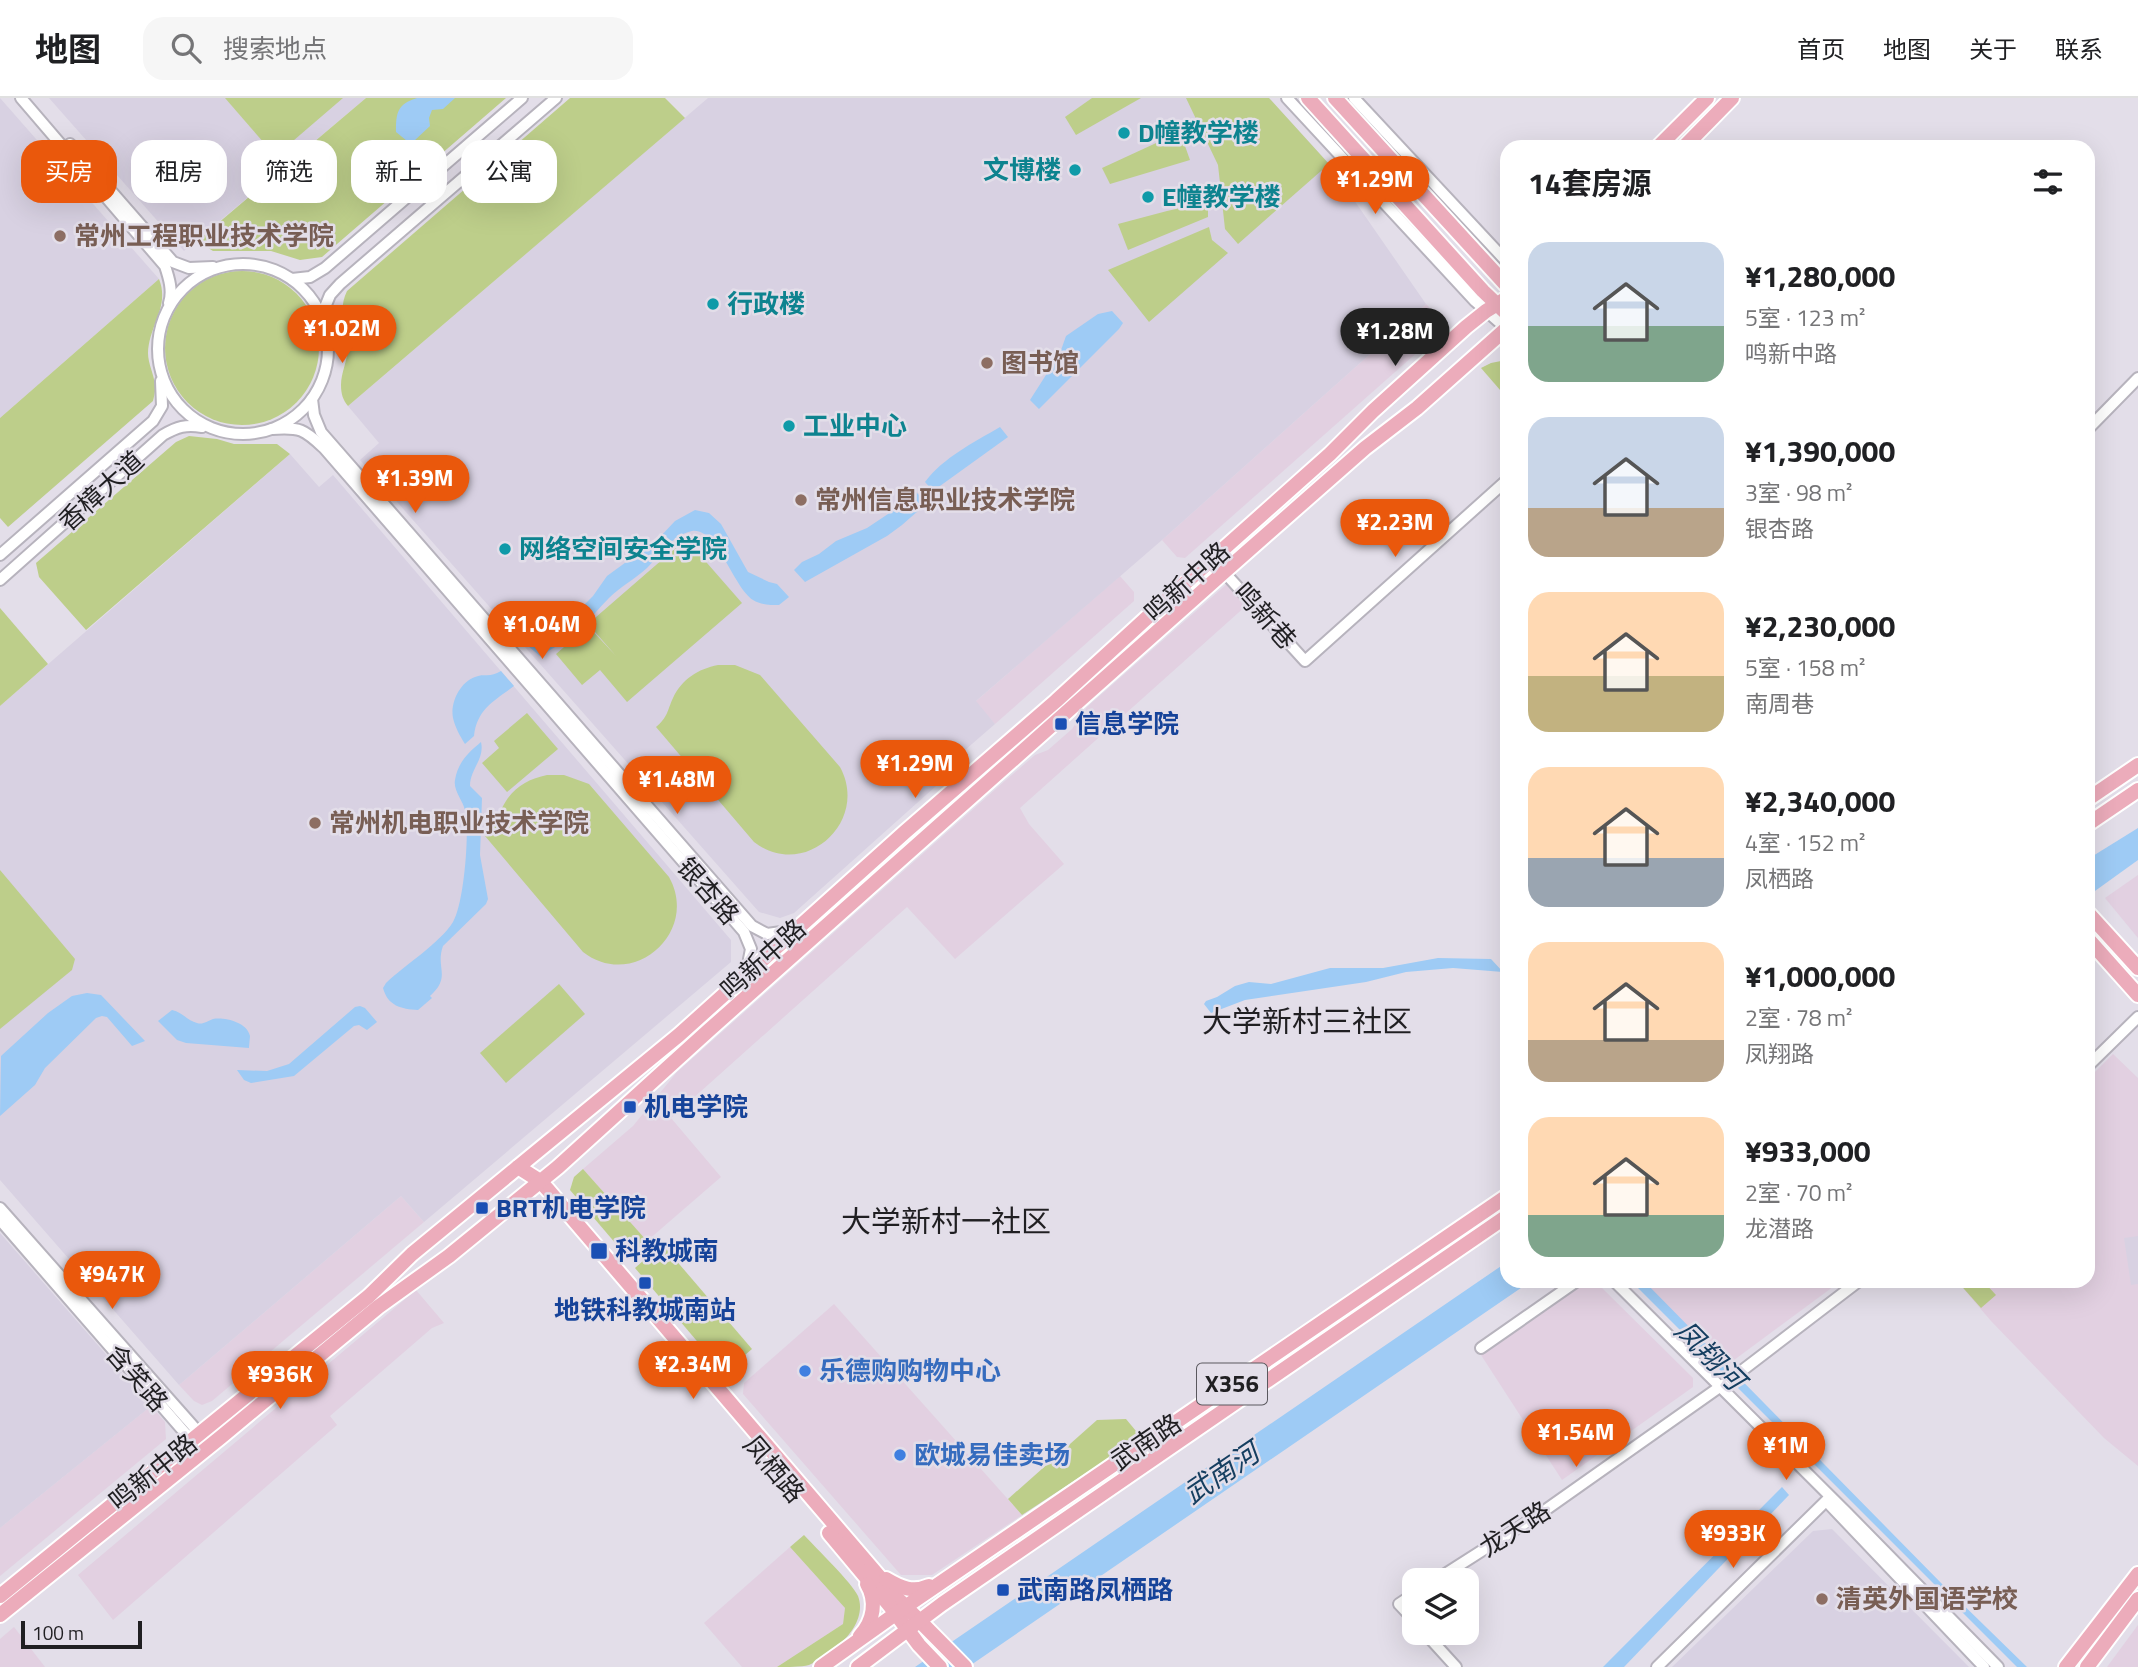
<!DOCTYPE html>
<html lang="zh">
<head>
<meta charset="utf-8">
<style>
  body { margin:0; font-family:"Titillium Web","Noto Sans SC",sans-serif; background:#f6f6f6; color:#202124; height:100vh; display:flex; flex-direction:column; font-size:26px; white-space:nowrap }
  * { box-sizing:border-box; margin:0 }
  p { font-size:23px; color:#757577 }
  .icon { flex:none; width:38px; height:38px; fill:none; stroke:currentColor; stroke-width:2; stroke-linecap:round; stroke-linejoin:round }
  .map { position:relative; flex:1; overflow:hidden }
  .details { position:absolute; left:1500px; top:42px; width:595px; height:1148px; display:flex; flex-direction:column; background:#fff; border-radius:21px; box-shadow:0 7px 28px #0002 }
  .details>* { flex:none }
  .guide { position:absolute; left:21px; top:42px; width:665px; height:63px; display:flex; gap:14px }
  .tools { position:absolute; left:1402px; top:1470px; display:grid; gap:14px }
  .tools a { display:grid; place-items:center; width:77px; height:77px; border-radius:14px; background:#fff; box-shadow:0 7px 28px #0002; font-size:35px }
  .scale { position:absolute; left:21px; bottom:18px; width:121px; box-sizing:border-box; padding-left:7px; border:4px solid #201f22; border-top:0; font-size:19px; line-height:24px; white-space:nowrap; color:#201f22; -webkit-text-stroke:5px #e3dee9; paint-order:stroke }
  .price { position:absolute; translate:-50% -60px; padding:0 16px; border-radius:24px; background:#ea580c; color:#fff; font-size:23px; line-height:46px; filter:drop-shadow(0 2px 4px #0008) }
  .price::after { content:''; position:absolute; left:50%; top:42px; width:21px; height:16px; margin-left:-10px; background:inherit; clip-path:polygon(0 0,100% 0,50% 100%) }
  .price.current { background:#222; color:#fff }
  ul { padding:0; list-style:none }
  li { display:flex; align-items:center; gap:21px; height:175px; padding:0 28px }
  li span { display:grid; place-items:center; flex:none; width:196px; height:140px; border-radius:21px; color:#555 }
  li>.icon { margin-inline-start:auto }
  span .icon { width:84px; height:84px; fill:#fffc; stroke-width:1 }
  li b { font-size:30px }
  h2 { display:flex; justify-content:space-between; align-items:center; height:84px; padding:0 28px; font-size:30px }
  .tag { padding:0 24px; border-radius:21px; background:#fff; box-shadow:0 7px 28px #0002; font-size:24px; line-height:63px }
  .tag.current { background:#ea580c; color:#fff }
  header { display:flex; align-items:center; gap:42px; box-sizing:border-box; height:98px; padding:0 35px; background:#fff; border-bottom:2px solid #e0e0e0 }
  header strong { font-size:33px }
  nav { display:flex; gap:38px; margin-inline-start:auto; font-size:24px }
  .search { width:490px; height:63px; background:#f6f6f6; display:flex; align-items:center; gap:18px; box-sizing:border-box; padding:0 24px; border-radius:21px; color:#757577; font-size:26px }
  .map>svg:first-child { display:block }
  .commercial { fill:#e2d0e1 }
  .built { fill:#d8d1e2 }
  .green { fill:#bdce8a }
  .water { fill:#9ecbf5 }
  .lines { fill:none; stroke-linecap:round; stroke-linejoin:round }
  .stream { stroke:#9ecbf5; stroke-width:2.5 }
  .minor-casing { stroke:#b7b3bd; stroke-width:14 }
  .major-casing { stroke:#fff; stroke-width:18 }
  .minor { stroke:#fff; stroke-width:10 }
  .major { stroke:#ecacbb; stroke-width:14 }
  .culture-dot { fill:#0f9aa8; stroke:#e3dee9; stroke-width:2.5 }
  .education-dot { fill:#8d6e63; stroke:#e3dee9; stroke-width:2.5 }
  .transit-dot { fill:#1a4fb4; stroke:#e3dee9; stroke-width:2.5 }
  .shop-dot { fill:#3f7fe0; stroke:#e3dee9; stroke-width:2.5 }
  .labels { text-anchor:middle; stroke-width:5; stroke-linejoin:round; paint-order:stroke }
  .shield { fill:#e3dee9; stroke:#5a585e; stroke-width:2 }
  .shield-label { font-size:24px; font-weight:bold; fill:#201f22 }
  .culture-label { font-size:26px; font-weight:bold; fill:#0d838f; stroke:#e3dee9; text-anchor:start }
  .education-label { font-size:26px; font-weight:bold; fill:#785e54; stroke:#e3dee9; text-anchor:start }
  .street-label { font-size:26px; fill:#201f22; stroke:#e3dee9 }
  .transit-label { font-size:26px; font-weight:bold; fill:#164399; stroke:#e3dee9; text-anchor:start }
  .shop-label { font-size:26px; font-weight:bold; fill:#366cbe; stroke:#e3dee9; text-anchor:start }
  .water-label { font-size:28px; font-style:italic; fill:#153e60; stroke:#e3dee9 }
  .quarter-label { font-size:30px; fill:#201f22; stroke:#e3dee9 }
</style>
</head>
<body>
<header>
<strong>地图</strong>
<div class="search"><svg class="icon" aria-label="search" viewBox="0 0 24 24"><circle cx="10" cy="10" r="6"/><path d="M15 15l6 6"/></svg>搜索地点</div>
<nav><a>首页</a><a>地图</a><a>关于</a><a>联系</a></nav>
</header>
<div class="map">
<svg width="2138" height="1569" viewBox="0 0 2138 1569">
  <rect width="100%" height="100%" fill="#e3dee9"/>
  <g class="commercial">
    <path d="M1426 206 1447 228 1185 460 1177 459 1162 442Z"/>
    <path d="M1120 478 1134 494V503L995 626 975 604Z"/>
    <path d="M1228 485 1247 507 1020 710 1029 726 1064 766 955 861 907 809 671 1020 721 1079 647 1143 583 1071 633 1028 677 974 1006 682 1035 657 1048 652 1072 631 1087 609Z"/>
    <path d="M2138 777V840L2105 800Z"/>
    <path d="M2113 956 2138 980V1368L2104 1340 1991 1223 1957 1183H2088V981Z"/>
    <path d="M401 1098 424 1124 212 1303 202 1307 194 1303 179 1287Z"/>
    <path d="M1586 1183 1596 1184 1693 1280V1289L1562 1382 1481 1257Z"/>
    <path d="M1643 1183H1841L1726 1268Z"/>
    <path d="M416 1192 444 1225 432 1230 330 1318 337 1327 113 1522 78 1477Z"/>
    <path d="M834 1206 1022 1417 932 1477H901L743 1296 744 1285Z"/>
    <path d="M151 1308 165 1324 166 1341 0 1478V1430Z"/>
    <path d="M790 1449 845 1510 843 1526 777 1569H742L704 1525Z"/>
    <path d="M2138 1527V1569H2107Z"/>
    <path d="M14 1529 45 1569H0V1541Z"/>
  </g>
  <g class="built">
    <path d="M0 0 159 181 0 320Z"/>
    <path d="M49 0H366L184 153Z"/>
    <path d="M708 0H1269L1329 66 1426 206 1162 442 976 603 995 626 957 659 945 680 794 815 780 820 759 814 360 362 379 345 348 308Z"/>
    <path d="M290 356 319 389 333 377 731 842V864L424 1124 401 1098 179 1287 0 1082V608Z"/>
    <path d="M0 1135 151 1308 0 1430Z"/>
    <path d="M2138 1138V1186L2131 1187 2124 1140Z"/>
    <path d="M1832 1431 1969 1569H1672L1813 1433Z"/>
  </g>
  <g class="green">
    <path d="M225 0H343L279 55 271 53Z"/>
    <path d="M366 0H506L322 159 300 162 271 153H213L197 143Z"/>
    <path d="M570 0H665L685 20 348 308C343 302 341 296 341 287 341 274 348 262 348 248 347 226 337 214 347 193Z"/>
    <path d="M1092 0H1141L1076 37 1065 19Z"/>
    <path d="M1186 0H1269L1329 66 1238 146 1225 131 1218 67Z"/>
    <path d="M1180 34 1190 62 1110 86 1102 70Z"/>
    <path d="M1208 104V119L1128 152 1118 126 1167 113Z"/>
    <path d="M1209 129 1212 142 1228 155 1149 224 1108 172Z"/>
    <circle cx="242" cy="250" r="77"/>
    <path d="M159 181C170 209 149 227 148 255 148 266 154 276 155 287 156 292 154 298 153 303L8 429 0 420V320Z"/>
    <path d="M1501 263 1507 264V300L1481 270 1491 265Z"/>
    <path d="M189 338 217 341 234 346H277L290 356 86 532 39 479 36 465 176 344Z"/>
    <path d="M686 441 742 505 627 604 600 572 582 587 556 556 588 528 616 558 588 526Z"/>
    <path d="M0 510 48 566 0 608Z"/>
    <path d="M718 567H735L760 577 840 669C870 724 804 783 754 744L656 629C668 619 667 613 673 600 682 581 698 571 718 567Z"/>
    <path d="M527 615 558 651 507 694 482 665 499 650 494 643Z"/>
    <path d="M547 677H564L589 686 669 779C700 834 633 893 583 854L485 738C495 729 497 722 502 710 511 691 527 681 547 677Z"/>
    <path d="M0 772 75 861 72 872 0 931Z"/>
    <path d="M559 886 585 916 506 985 480 955Z"/>
    <path d="M583 1071 647 1143 628 1160 570 1092 574 1079Z"/>
    <path d="M662 1146 752 1251 724 1275 635 1170Z"/>
    <path d="M1957 1183H1983L1996 1197 1981 1210Z"/>
    <path d="M1126 1321 1141 1339 1022 1417 1008 1401 1097 1322Z"/>
    <path d="M804 1437C815 1449 853 1486 858 1498 869 1527 833 1556 809 1567 801 1569 787 1569 777 1569L843 1526 845 1510 790 1449Z"/>
  </g>
  <g class="water">
    <path d="M417 0H455L443 11 432 12 429 20 430 28 414 43H407L396 34C396 15 397 6 417 0Z"/>
    <path d="M1112 213 1123 225 1119 231 1039 311 1030 302 1060 255 1066 238 1098 216Z"/>
    <path d="M1000 329 1008 339 933 393 925 384C944 359 973 345 1000 329Z"/>
    <path d="M913 391 927 405 902 427 887 438 805 484 794 472 802 464 819 456 836 443 867 430 888 416Z"/>
    <path d="M695 412 709 415 721 426 748 474 769 484 777 486 789 499 779 507C771 507 761 507 753 502 733 489 717 429 692 433 672 437 660 457 647 470 635 481 620 489 609 500 598 511 588 524 576 535 566 544 552 549 541 559L528 548 543 536 574 517 593 498 607 478 659 440 675 423Z"/>
    <path d="M501 573 514 588C494 603 477 611 474 638L465 646C460 638 455 629 453 620 450 605 460 584 475 579 484 575 490 580 501 573Z"/>
    <path d="M481 644C485 661 470 671 470 688L482 700 480 757 488 801 486 806 443 848C435 870 452 878 430 898L432 900 418 912C401 911 388 908 383 890L386 885C405 867 440 845 453 824 464 806 470 733 465 712 463 703 453 692 455 682 458 664 468 655 481 644Z"/>
    <path d="M2138 730V762L2088 798V761Z"/>
    <path d="M1438 860 1491 861 1503 874 1453 870 1406 874 1366 884 1245 902 1211 915 1204 906 1206 903 1217 899 1235 888 1249 884 1271 886 1330 870H1383Z"/>
    <path d="M87 895 101 897 145 943 132 948 107 919 102 918 96 920 45 970 35 987 0 1018 1 958 48 915 72 898Z"/>
    <path d="M360 908 365 910 377 924 367 932 359 927 354 928 294 978 251 985 244 982 237 972 267 973 289 966 355 909Z"/>
    <path d="M172 912C182 914 188 923 197 925 203 927 207 923 213 921 224 919 247 924 250 938 250 939 249 949 249 950L186 945 177 942 158 923Z"/>
    <path d="M1507 1164V1183H1531L968 1569H915Z"/>
    <path d="M1631 1183H1644L1946 1490 2027 1569H2017Z"/>
    <path d="M1782 1389 1789 1397 1624 1569H1603Z"/>
  </g>
  <g class="lines">
    <path class="stream" d="M2088 922 2091 925"/>
    <g class="minor-casing">
      <g id="minor">
        <path d="M21 0 165 168C169 180 173 193 169 205"/>
        <path d="M1287 0 1475 203 1507 231"/>
        <path d="M1354 0 1507 164"/>
        <path d="M70 46 173 164 189 170 213 169"/>
        <circle cx="243" cy="251" r="85"/>
        <path d="M292 181 310 179 325 170 522 0"/>
        <path d="M321 219 330 197 340 186 556 0"/>
        <path d="M312 301 314 317 321 334 752 828 767 836 796 832"/>
        <path d="M272 331C300 329 304 331 324 350L744 834 751 851 746 876"/>
        <path d="M2088 331 2138 280"/>
        <path d="M0 457 153 323 162 308 161 283"/>
        <path d="M1224 474 1305 563 1507 382"/>
        <path d="M0 482 163 337C177 329 186 326 202 329"/>
        <path d="M2088 968 2138 919"/>
        <path d="M0 1110 200 1336"/>
        <path d="M0 1122 192 1343"/>
        <path d="M1614 1183 1847 1415 1998 1569"/>
        <path d="M1481 1250 1577 1183"/>
        <path d="M1830 1407 1984 1569"/>
        <path d="M1436 1482 1544 1413 1731 1281 1859 1183"/>
        <path d="M1414 1496 1399 1506 1414 1522"/>
        <path d="M1425 1535 1456 1569"/>
        <path d="M1657 1569 1830 1399"/>
      </g>
    </g>
    <g class="major-casing">
      <g id="major">
        <path d="M1308 0 1483 193 1507 216"/>
        <path d="M1335 0 1507 188"/>
        <path d="M1658 49 1707 0"/>
        <path d="M1684 49 1732 0"/>
        <path d="M2088 701 2138 667"/>
        <path d="M2088 726 2138 692"/>
        <path d="M2088 815 2138 870"/>
        <path d="M2088 841 2138 897"/>
        <path d="M518 1069 540 1083 549 1093 900 1503 965 1569"/>
        <path d="M829 1435 890 1508 919 1547 940 1569"/>
        <path d="M886 1481C901 1490 913 1495 929 1488"/>
        <path d="M0 1498 369 1198 412 1156 679 937 905 734 1056 603 1174 495 1330 356 1373 313 1466 229 1486 213 1507 200"/>
        <path d="M0 1517 221 1339 378 1209 449 1158 558 1069 708 933 1224 474 1365 350 1417 310 1507 230"/>
        <path d="M860 1538C874 1523 877 1503 867 1486"/>
        <path d="M821 1569 908 1507 1507 1098"/>
        <path d="M858 1569 942 1506 1507 1118"/>
        <path d="M2066 1569 2138 1476"/>
        <path d="M2087 1569 2138 1501"/>
      </g>
    </g>
    <use href="#minor" class="minor"/>
    <use href="#major" class="major"/>
  </g>
  <g class="culture-dot">
    <circle cx="1124" cy="35" r="7"/>
    <circle cx="1075" cy="72" r="7"/>
    <circle cx="1148" cy="99" r="7"/>
    <circle cx="713" cy="206" r="7"/>
    <circle cx="789" cy="328" r="7"/>
    <circle cx="505" cy="451" r="7"/>
  </g>
  <g class="education-dot">
    <circle cx="60" cy="138" r="7"/>
    <circle cx="987" cy="265" r="7"/>
    <circle cx="801" cy="402" r="7"/>
    <circle cx="315" cy="725" r="7"/>
    <circle cx="1822" cy="1501" r="7"/>
  </g>
  <g class="transit-dot">
    <rect x="1054" y="619" width="14" height="14" rx="3.5"/>
    <rect x="623" y="1002" width="14" height="14" rx="3.5"/>
    <rect x="475" y="1103" width="14" height="14" rx="3.5"/>
    <rect x="590" y="1144" width="18" height="18" rx="3.5"/>
    <rect x="638" y="1178" width="14" height="14" rx="3.5"/>
    <rect x="996" y="1485" width="14" height="14" rx="3.5"/>
  </g>
  <g class="shop-dot">
    <circle cx="805" cy="1273" r="7"/>
    <circle cx="900" cy="1357" r="7"/>
  </g>
  <g class="labels">
    <rect class="shield" x="1197" y="1265.5" width="70" height="41" rx="5"/>
    <g class="shield-label">
      <text x="1232" y="1294">X356</text>
    </g>
    <g class="culture-label">
      <text x="1138" y="44">D幢教学楼</text>
      <text x="1061" y="81" text-anchor="end">文博楼</text>
      <text x="1162" y="108">E幢教学楼</text>
      <text x="727" y="215">行政楼</text>
      <text x="803" y="337">工业中心</text>
      <text x="519" y="460">网络空间安全学院</text>
    </g>
    <g class="education-label">
      <text x="74" y="147">常州工程职业技术学院</text>
      <text x="1001" y="274">图书馆</text>
      <text x="815" y="411">常州信息职业技术学院</text>
      <text x="329" y="734">常州机电职业技术学院</text>
      <text x="1836" y="1510">清英外国语学校</text>
    </g>
    <g class="street-label">
      <text transform="translate(101 393) rotate(-42)" y="9">香樟大道</text>
      <text transform="translate(1187 484) rotate(-42)" y="9">鸣新中路</text>
      <text transform="translate(1265 518) rotate(48)" y="9">鸣新巷</text>
      <text transform="translate(708 793) rotate(49)" y="9">银杏路</text>
      <text transform="translate(763 861) rotate(-42)" y="9">鸣新中路</text>
      <text transform="translate(137 1280) rotate(49)" y="9">含笑路</text>
      <text transform="translate(1146 1344) rotate(-34)" y="9">武南路</text>
      <text transform="translate(774 1371) rotate(50)" y="9">凤栖路</text>
      <text transform="translate(153 1374) rotate(-39)" y="9">鸣新中路</text>
      <text transform="translate(1515 1431) rotate(-33)" y="9">龙天路</text>
    </g>
    <g class="transit-label">
      <text x="1075" y="635">信息学院</text>
      <text x="644" y="1018">机电学院</text>
      <text x="496" y="1119">BRT机电学院</text>
      <text x="615" y="1162">科教城南</text>
      <text x="645" y="1221" text-anchor="middle">地铁科教城南站</text>
      <text x="1017" y="1501">武南路凤栖路</text>
    </g>
    <g class="shop-label">
      <text x="819" y="1282">乐德购购物中心</text>
      <text x="914" y="1366">欧城易佳卖场</text>
    </g>
    <g class="water-label">
      <text transform="translate(1710 1257) rotate(45)" y="10">凤翔河</text>
      <text transform="translate(1221 1375) rotate(-34)" y="10">武南河</text>
    </g>
    <g class="quarter-label">
      <text x="1307" y="934">大学新村三社区</text>
      <text x="946" y="1134">大学新村一社区</text>
    </g>
  </g>
</svg>
<div class="tools">
<a><svg class="icon" aria-label="layers" viewBox="0 0 24 24"><path d="M12 4l9 5-9 5-9-5zM3 14l9 5 9-5"/></svg></a>
</div>
<div class="scale">100 m</div>
<b class="price" style="left:1375px;top:118px">¥1.29M</b>
<b class="price" style="left:342px;top:267px">¥1.02M</b>
<b class="price current" style="left:1395px;top:270px">¥1.28M</b>
<b class="price" style="left:415px;top:417px">¥1.39M</b>
<b class="price" style="left:1395px;top:461px">¥2.23M</b>
<b class="price" style="left:542px;top:563px">¥1.04M</b>
<b class="price" style="left:915px;top:702px">¥1.29M</b>
<b class="price" style="left:677px;top:718px">¥1.48M</b>
<b class="price" style="left:112px;top:1213px">¥947K</b>
<b class="price" style="left:693px;top:1303px">¥2.34M</b>
<b class="price" style="left:280px;top:1313px">¥936K</b>
<b class="price" style="left:1576px;top:1371px">¥1.54M</b>
<b class="price" style="left:1786px;top:1384px">¥1M</b>
<b class="price" style="left:1733px;top:1472px">¥933K</b>
<div class="guide">
<a class="tag current">买房</a>
<a class="tag">租房</a>
<a class="tag">筛选</a>
<a class="tag">新上</a>
<a class="tag">公寓</a>
</div>
<section class="details">
<h2>14套房源<svg class="icon" aria-label="filters" viewBox="0 0 24 24"><path d="M4 7h16M4 17h16"/><circle cx="9" cy="7" r="2"/><circle cx="15" cy="17" r="2"/></svg></h2>
<ul>
<li><span style="background:linear-gradient(#c9d6e8 60%,#7fa58c 0)"><svg class="icon" aria-label="home" viewBox="0 0 24 24"><path d="M3 11l9-7 9 7M6 9v11h12V9"/></svg></span><div><b>¥1,280,000</b><p>5室 · 123 m²</p><p>鸣新中路</p></div></li>
<li><span style="background:linear-gradient(#c9d6e8 65%,#b9a48a 0)"><svg class="icon" aria-label="home" viewBox="0 0 24 24"><path d="M3 11l9-7 9 7M6 9v11h12V9"/></svg></span><div><b>¥1,390,000</b><p>3室 · 98 m²</p><p>银杏路</p></div></li>
<li><span style="background:linear-gradient(#ffd9b3 60%,#c2b280 0)"><svg class="icon" aria-label="home" viewBox="0 0 24 24"><path d="M3 11l9-7 9 7M6 9v11h12V9"/></svg></span><div><b>¥2,230,000</b><p>5室 · 158 m²</p><p>南周巷</p></div></li>
<li><span style="background:linear-gradient(#ffd9b3 65%,#9aa5b1 0)"><svg class="icon" aria-label="home" viewBox="0 0 24 24"><path d="M3 11l9-7 9 7M6 9v11h12V9"/></svg></span><div><b>¥2,340,000</b><p>4室 · 152 m²</p><p>凤栖路</p></div></li>
<li><span style="background:linear-gradient(#ffd9b3 70%,#b9a48a 0)"><svg class="icon" aria-label="home" viewBox="0 0 24 24"><path d="M3 11l9-7 9 7M6 9v11h12V9"/></svg></span><div><b>¥1,000,000</b><p>2室 · 78 m²</p><p>凤翔路</p></div></li>
<li><span style="background:linear-gradient(#ffd9b3 70%,#7fa58c 0)"><svg class="icon" aria-label="home" viewBox="0 0 24 24"><path d="M3 11l9-7 9 7M6 9v11h12V9"/></svg></span><div><b>¥933,000</b><p>2室 · 70 m²</p><p>龙潜路</p></div></li>
</ul>
</section>
</div>
</body>
</html>
